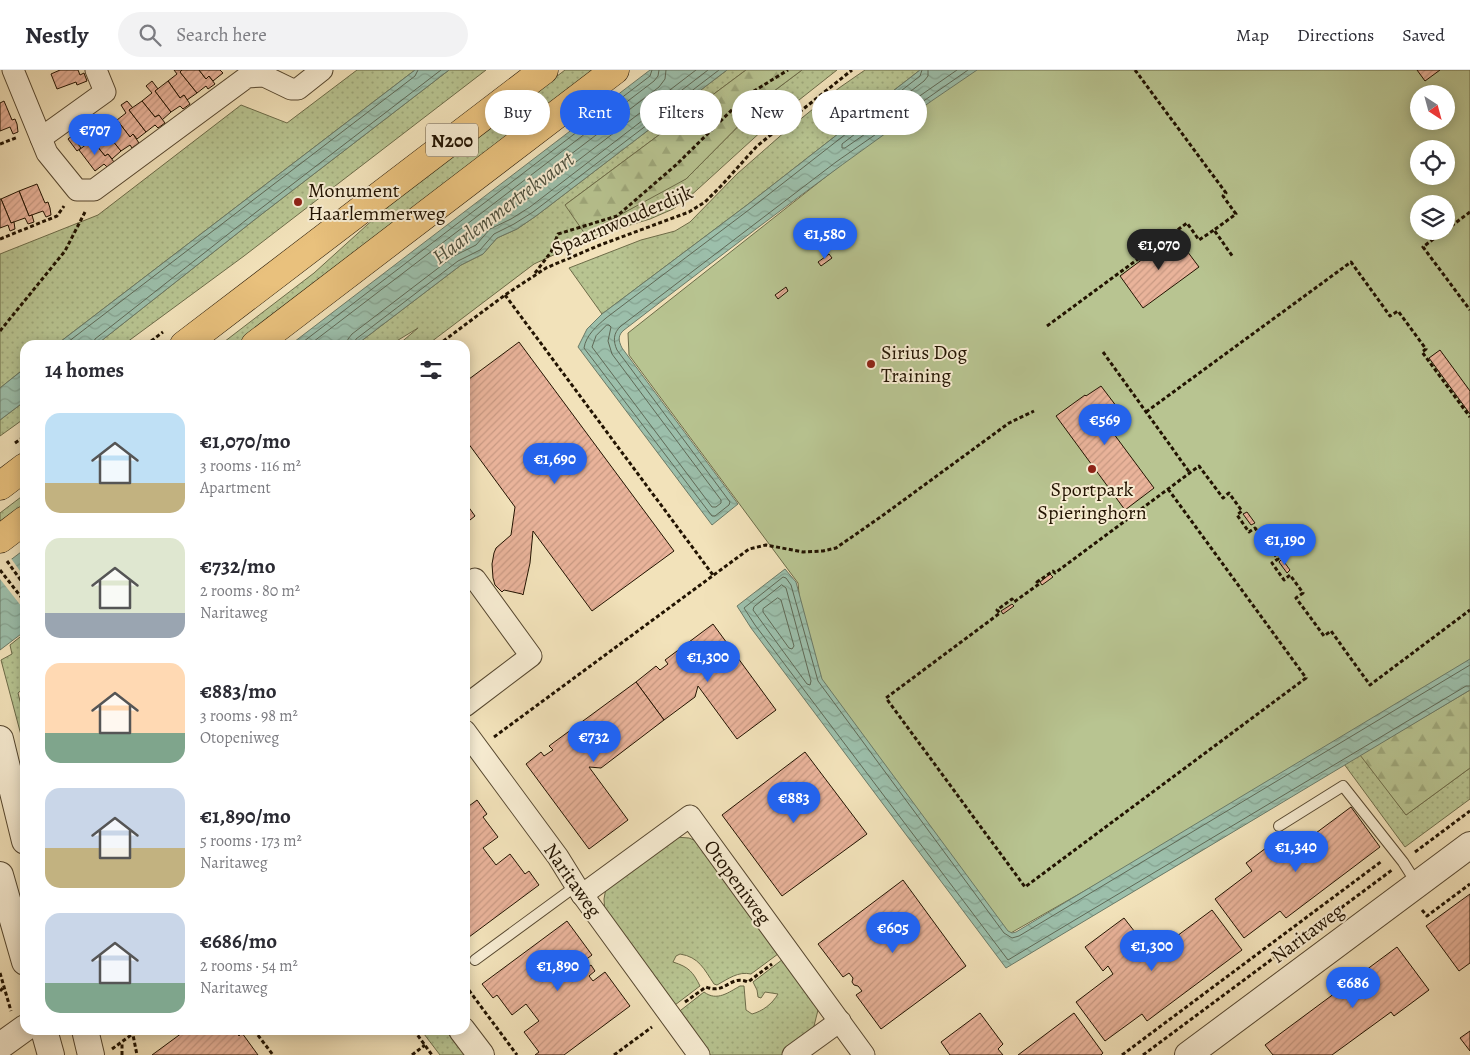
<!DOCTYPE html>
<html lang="en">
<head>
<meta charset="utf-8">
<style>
  body { margin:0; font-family:Alegreya,serif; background:#f2f2f3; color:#2b2b33; height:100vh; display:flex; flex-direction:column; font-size:19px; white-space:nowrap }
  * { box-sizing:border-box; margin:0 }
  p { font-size:16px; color:#7c7c81 }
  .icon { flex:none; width:28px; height:28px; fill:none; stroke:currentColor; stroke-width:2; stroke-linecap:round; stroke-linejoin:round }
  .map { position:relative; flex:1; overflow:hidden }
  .panel { position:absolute; left:20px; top:270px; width:450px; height:695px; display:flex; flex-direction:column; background:#fff; border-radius:15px; box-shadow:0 2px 12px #0003 }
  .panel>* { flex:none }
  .banner { position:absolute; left:485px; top:20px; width:475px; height:45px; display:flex; gap:10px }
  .needle { width:32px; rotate:144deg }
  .tools { position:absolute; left:1410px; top:15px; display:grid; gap:10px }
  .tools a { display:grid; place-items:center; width:45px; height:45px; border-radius:50%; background:#fff; box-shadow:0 2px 12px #0003; font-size:25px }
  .price { position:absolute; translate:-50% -42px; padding:0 11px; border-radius:18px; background:#2563eb; color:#fff; font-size:16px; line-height:32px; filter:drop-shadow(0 1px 2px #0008) }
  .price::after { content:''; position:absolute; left:50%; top:30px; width:15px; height:11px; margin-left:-8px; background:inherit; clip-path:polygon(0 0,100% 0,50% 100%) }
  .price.selected { background:#222; color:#fff }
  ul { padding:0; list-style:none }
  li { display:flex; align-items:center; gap:15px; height:125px; padding:0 25px }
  li span { display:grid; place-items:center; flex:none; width:140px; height:100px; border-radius:15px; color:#555 }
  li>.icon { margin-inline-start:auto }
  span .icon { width:60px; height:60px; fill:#fffc; stroke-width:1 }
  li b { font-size:21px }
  h2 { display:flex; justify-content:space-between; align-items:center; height:60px; padding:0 25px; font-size:21px }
  .tag { padding:0 18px; border-radius:22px; background:#fff; box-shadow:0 2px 12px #0003; font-size:18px; line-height:45px }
  .tag.selected { background:#2563eb; color:#fff }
  header { display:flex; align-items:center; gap:30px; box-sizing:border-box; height:70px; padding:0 25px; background:#fff; border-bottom:1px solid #e1e1e2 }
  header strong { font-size:24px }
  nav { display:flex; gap:28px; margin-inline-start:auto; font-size:18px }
  .search { width:350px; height:45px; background:#f2f2f3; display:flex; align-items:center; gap:12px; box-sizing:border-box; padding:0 18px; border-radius:28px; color:#7c7c81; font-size:19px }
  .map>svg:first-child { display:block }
  .grass { fill:url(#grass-dots); stroke:#6d6c49 }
  .forest { fill:url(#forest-firs); stroke:#6d6c49 }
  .green { fill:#b8c491; stroke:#6d6c49; fill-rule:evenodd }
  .water { fill:url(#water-waves); stroke:#6b7a67 }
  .pier { fill:#f2e2ba }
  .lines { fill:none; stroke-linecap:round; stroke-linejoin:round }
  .shore { stroke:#5f6956; stroke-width:1 }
  .building { fill:url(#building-hatch); stroke:#221301 }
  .service-casing { stroke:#56472f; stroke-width:12 }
  .minor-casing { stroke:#56472f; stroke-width:23 }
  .tertiary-casing { stroke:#56472f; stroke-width:28 }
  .primary-casing { stroke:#221301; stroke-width:29 }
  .path { stroke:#221301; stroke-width:3; stroke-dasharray:4 2.5; stroke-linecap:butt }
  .service { stroke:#f7ecd2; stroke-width:10 }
  .minor { stroke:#f7ecd2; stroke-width:21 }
  .tertiary { stroke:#f7ecd2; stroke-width:26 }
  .primary { stroke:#e9c17d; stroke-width:28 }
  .poi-dot { fill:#8f2418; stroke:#f7ecd2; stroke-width:2 }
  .labels { text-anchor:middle; stroke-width:4; stroke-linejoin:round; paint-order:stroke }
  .shield { fill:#f7ecd2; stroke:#625440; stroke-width:1 }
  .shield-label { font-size:19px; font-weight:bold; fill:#221301 }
  .poi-label { font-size:20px; fill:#221301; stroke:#f7ecd2; text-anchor:start }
  .street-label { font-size:20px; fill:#221301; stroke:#f7ecd2 }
  .water-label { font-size:21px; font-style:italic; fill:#4d4f3c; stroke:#f7ecd2 }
</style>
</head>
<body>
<header>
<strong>Nestly</strong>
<div class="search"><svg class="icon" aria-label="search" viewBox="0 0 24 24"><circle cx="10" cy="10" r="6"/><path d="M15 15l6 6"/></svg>Search here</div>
<nav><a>Map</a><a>Directions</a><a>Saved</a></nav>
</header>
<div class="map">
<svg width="1470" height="985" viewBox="0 0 1470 985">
  <defs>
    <pattern id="grass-dots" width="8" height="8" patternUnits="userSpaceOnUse" patternTransform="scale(1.25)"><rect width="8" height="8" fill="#b8c491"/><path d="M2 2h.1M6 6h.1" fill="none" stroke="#9ea87b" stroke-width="1.8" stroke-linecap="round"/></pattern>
    <pattern id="forest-firs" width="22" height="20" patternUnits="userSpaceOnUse" patternTransform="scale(1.25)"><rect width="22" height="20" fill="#b8c491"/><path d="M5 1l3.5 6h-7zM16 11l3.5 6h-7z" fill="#9ea87b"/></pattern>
    <pattern id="water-waves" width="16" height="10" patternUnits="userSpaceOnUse" patternTransform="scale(1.25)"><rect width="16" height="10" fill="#9cbfab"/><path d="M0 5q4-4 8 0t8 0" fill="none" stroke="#86a391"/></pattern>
    <pattern id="building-hatch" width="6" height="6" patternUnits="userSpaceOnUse" patternTransform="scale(1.25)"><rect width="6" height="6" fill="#e9b39a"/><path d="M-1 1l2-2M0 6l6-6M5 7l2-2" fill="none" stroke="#c89983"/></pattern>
  </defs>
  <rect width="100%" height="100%" fill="#f2e2ba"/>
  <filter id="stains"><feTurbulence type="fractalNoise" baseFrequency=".004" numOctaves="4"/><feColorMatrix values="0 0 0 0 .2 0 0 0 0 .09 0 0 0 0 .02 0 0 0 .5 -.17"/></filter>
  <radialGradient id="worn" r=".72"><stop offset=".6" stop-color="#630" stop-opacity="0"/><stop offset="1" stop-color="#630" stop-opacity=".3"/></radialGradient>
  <g class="grass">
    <path d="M357 0H415L56 275H25V298L0 318V184L98 145 241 35 287 53Z"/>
    <path d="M449 0H486L244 186 123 275H96L258 147Z"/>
    <path d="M565 0H596L237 275H220L314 203 388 136Z"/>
    <path d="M727 0H746L565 135 686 109 770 24 802 0H837L775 49 687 129 673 139 650 149 597 165 534 194 427 275H398L418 258 390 275H356L461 195 483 184 497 168 517 159 536 146Z"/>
    <path d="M865 0H920L747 135 602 244 569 198 641 170 675 161 690 152 737 104 787 60 839 18Z"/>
    <path d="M25 331V348L0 366V350Z"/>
    <path d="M25 424V437L0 456V443Z"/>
    <path d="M25 563V572L21 575 25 581V617L18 623 25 651V680L1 590 12 584 10 575Z"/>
    <path d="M1361 684 1406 745 1470 698V729L1405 777 1344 694Z"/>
    <path d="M675 767 689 768 701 773 782 881 751 904C738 901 728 909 717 915L714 914C704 899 699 887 680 884L676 886 673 892C689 897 693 902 700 916L671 938 605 844 604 829 606 818Z"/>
    <path d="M787 886 812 921 818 940 814 956 808 968 785 985H708L676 944 704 922C717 932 729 922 740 916H744L746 940 752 944C763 941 772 934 778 924L765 922 761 928 758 927 757 920 753 912Z"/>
    <path d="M421 960H446L465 985H440Z"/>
  </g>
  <g class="forest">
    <path d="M746 0H802L770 24 686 109 585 164 565 135Z"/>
    <path d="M1470 620V698L1406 745 1360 685Z"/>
  </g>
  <path class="green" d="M961 0H1470V601L1009 864 807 609 798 513 629 285 628 263ZM1419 24H1446V51H1419ZM1419 79H1446V106H1419ZM1419 134H1446V161H1419Z"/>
  <g class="water">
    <path d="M415 0H449L258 147 96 275H56Z"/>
    <path d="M650 0H727L536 146 517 159 497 168 483 184 461 195 356 275H290Z"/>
    <path d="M920 0H977C856 81 740 171 624 260 618 265 618 270 622 278L738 434 712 455 578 277 587 259 602 244 747 135Z"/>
    <path d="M25 298V331L0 350V318Z"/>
    <path d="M25 479V561L0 580V498Z"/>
    <path d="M785 499 796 512 822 609 1008 861 1012 863 1016 862 1470 589V620L1006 898 751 558 737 536Z"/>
  </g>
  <path class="pier" d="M10 487 25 508V541L0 509V495Z"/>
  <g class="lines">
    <g class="shore">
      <path d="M666 0 665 9 659 17 490 146 489 149 492 150 508 142 525 131 696 0"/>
      <path d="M922 0 920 6 750 139 606 248C597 256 586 265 584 278L712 446H715L729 435 730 432 617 280C613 271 613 263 621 256L836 92 968 0"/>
      <path d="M928 0V6L924 11 842 74V78H845L957 0"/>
      <path d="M477 155H480L481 158C475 165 467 174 458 174V170Z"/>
      <path d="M607 255H609L611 257 608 271 612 284 721 430V433L716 437H712L592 277 596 266Z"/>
      <path d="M64 275 415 6 418 0"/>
      <path d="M93 275 95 269 255 143 441 0"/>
      <path d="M299 275 650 6 652 0"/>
      <path d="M309 275 654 11 658 6 659 0"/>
      <path d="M347 275 348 269 352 264 454 186 476 175 490 159 511 149 530 137 708 0"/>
      <path d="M354 275 356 269 458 191 480 180 494 164 514 154 533 142 719 0"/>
      <path d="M782 515 786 518 811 611 810 615 807 614 753 540 754 537Z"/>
      <path d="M778 528 781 530 794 576 792 579 789 578 763 542V539Z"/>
      <path d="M1470 595 1019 866 1012 868 1004 863 818 611 791 515 786 508 783 507 744 538 755 555 1008 890 1466 616H1470"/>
    </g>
  </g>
  <g class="building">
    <path d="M60 0H78L80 5 84 3 87 11 77 15 76 12 57 19 51 4Z"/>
    <path d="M174 0H182L180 2 197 23 187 30 184 25 180 28 168 11 177 4Z"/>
    <path d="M182 0H199L206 9 209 6 215 14 208 19 206 16 197 23 180 2Z"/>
    <path d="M199 0H220L223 3 213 11 209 6 206 9Z"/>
    <path d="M1417 0H1440L1425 11Z"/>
    <path d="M152 11 158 19 155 21 171 42 162 50 159 45 155 47 142 31 152 23 146 16Z"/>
    <path d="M168 11 180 28 184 25 190 34 183 39 180 36 171 42 155 21Z"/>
    <path d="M4 31 12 50 15 49 17 54 18 62 13 64 10 57 0 61V33Z"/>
    <path d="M127 31 133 38 129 40 146 62 137 69 133 64 130 67 117 50 126 43 121 35Z"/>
    <path d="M142 31 155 47 159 45 165 53 158 58 155 55 146 62 129 40Z"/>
    <path d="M102 50 107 58 104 60 121 81 112 89 108 84 105 86 92 70 101 62 96 55Z"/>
    <path d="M117 50 130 67 133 64 139 73 132 78 130 75 121 81 104 60Z"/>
    <path d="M72 66 81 78 77 81 68 69Z"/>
    <path d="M92 70 105 86 108 84 114 92 107 97 104 94 95 101 79 80Z"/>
    <path d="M37 114 45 133 48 132 50 138 51 145 46 147 43 141 29 146 19 121Z"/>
    <path d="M19 121 29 146 32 145 34 152 28 154 25 148 11 153 1 129Z"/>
    <path d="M0 129H1L11 153 14 152 15 159 10 161 8 155 0 158Z"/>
    <path d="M1175 165 1199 197 1143 238 1120 206Z"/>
    <path d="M829 184 832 188 821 196 818 192Z"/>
    <path d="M786 217 788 221 778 229 775 225Z"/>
    <path d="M519 272 674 481 592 541 533 461 530 493 523 525 522 524 504 520 502 522 495 515 493 508 492 494 494 483 496 478 511 465 515 437 465 369V312Z"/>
    <path d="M1440 280 1470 321V344L1429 288Z"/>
    <path d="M1101 316 1120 341 1105 352 1154 418 1125 440 1056 346 1085 325 1086 326Z"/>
    <path d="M465 432 475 446 465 454Z"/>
    <path d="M1247 442 1255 453 1251 455 1243 444Z"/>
    <path d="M1282 489 1290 500 1287 503 1279 492Z"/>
    <path d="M1050 504 1053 507 1042 515 1040 512Z"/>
    <path d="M1012 534 1014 536 1003 544 1001 541Z"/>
    <path d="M713 554 776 640 737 669 698 616 695 627 664 650 636 612 656 596 660 600 668 594 665 590Z"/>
    <path d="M636 612 664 650 601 698 589 697 628 750 589 779 526 694 541 682 544 686 553 680 549 676Z"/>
    <path d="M805 682 867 764 782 826 722 745Z"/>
    <path d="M477 730 487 744 483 747 498 767 483 778 496 795 510 784 525 804 529 801 539 815 465 870V739Z"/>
    <path d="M1351 737 1380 777 1286 848 1280 841 1244 868 1215 829 1252 801 1246 793 1274 772 1285 786Z"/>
    <path d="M903 810 966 896 881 959 856 925 862 921 858 916 854 915 852 912 853 908 849 903 843 907 818 874Z"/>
    <path d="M1470 824V893L1459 901 1426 856Z"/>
    <path d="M1212 840 1242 880 1147 951 1142 944 1105 971 1076 932 1113 904 1108 896 1103 901 1085 877 1124 848 1142 871 1136 875 1146 889Z"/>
    <path d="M567 851 592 885 580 894 584 899 591 895 595 901 589 906 593 911 605 902 630 936 564 985H535L539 982 524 962 539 951 526 934 512 945 497 925 493 928 482 914Z"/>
    <path d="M1397 877 1429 920 1394 946 1391 942 1332 985H1273L1265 975Z"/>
    <path d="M980 943 1003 974 998 979 1003 985H950L941 972Z"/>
    <path d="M1074 943 1103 983 1101 985H1018Z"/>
    <path d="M186 960H240L236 963 239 966 242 963 258 985H152Z"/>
    <path d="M1470 961V981L1460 968Z"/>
  </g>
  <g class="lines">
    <g class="service-casing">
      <g id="service">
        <path d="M1279 756 1343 716 1403 792 1417 814"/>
        <path d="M475 890 576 816"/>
      </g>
    </g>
    <g class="minor-casing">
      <g id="minor">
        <path d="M13 0 47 83 77 120H94L247 7 264 6 291 19H298L322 0"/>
        <path d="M41 68 105 22 96 0"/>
        <path d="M465 636 531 586 475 509"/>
        <path d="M465 661 558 787 576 816 699 985"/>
        <path d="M582 825 690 746 864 985"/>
        <path d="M793 985 840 951"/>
      </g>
    </g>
    <g class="tertiary-casing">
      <g id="tertiary">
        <path d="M0 669 25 771"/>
        <path d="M0 805 25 892"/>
        <path d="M44 960 51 985"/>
        <path d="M85 960 91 985"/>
        <path d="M462 960 481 985"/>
        <path d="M0 976 25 958"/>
        <path d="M1188 985 1470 775"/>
      </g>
    </g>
    <g class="primary-casing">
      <g id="primary">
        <path d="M184 275 544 0"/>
        <path d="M255 275 615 0"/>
        <path d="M0 416 25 397"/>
        <path d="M0 469 25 450"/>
      </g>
    </g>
    <g class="path">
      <path d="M1135 0 1226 123 1223 126 1236 144 1214 160 1233 187"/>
      <path d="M0 74 18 67"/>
      <path d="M1446 160 1470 142"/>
      <path d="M1444 161 1423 177 1470 240"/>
      <path d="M0 169 57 146 64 136"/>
      <path d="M535 203 551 182 558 164 617 146 677 94 746 26 788 0"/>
      <path d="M505 225 713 505"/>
      <path d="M1047 256 1187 153 1199 170 1214 160"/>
      <path d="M0 261 65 181 85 142"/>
      <path d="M146 275 163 262"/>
      <path d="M438 275 505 225 546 198 600 175 689 142 705 132 721 116 757 76 852 0"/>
      <path d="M1103 282 1190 403"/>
      <path d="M1146 342 1351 192 1390 246 1398 241 1426 279 1422 282 1470 347"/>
      <path d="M15 373 25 366"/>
      <path d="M1168 419 1306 608 1025 817 886 628 1000 543 997 540 1012 529 1014 532 1039 514 1037 512 1053 501 1055 503 1199 396 1223 428 1229 423 1242 441 1237 445 1249 462 1255 458 1278 489 1272 493 1284 510 1290 505 1303 523 1296 528 1324 566 1331 561 1370 615 1470 540"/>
      <path d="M7 491 25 516"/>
      <path d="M0 500 25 532"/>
      <path d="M25 575 24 576 25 577"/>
      <path d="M25 619 21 622 25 634"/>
      <path d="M494 667 749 479 766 475 803 482 823 481 836 478 882 446 1009 353 1034 341"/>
      <path d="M1415 782 1470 741"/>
      <path d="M1422 840 1427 846 1470 814"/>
      <path d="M0 903 11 941"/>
      <path d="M465 915 517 985"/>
      <path d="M0 921 4 917"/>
      <path d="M685 932 706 917C726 925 730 904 748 912L772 894"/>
      <path d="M132 960 137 985"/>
      <path d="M254 960 273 985"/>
      <path d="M414 960 432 985"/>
      <path d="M112 979 138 960"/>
      <path d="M122 985V973"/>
      <path d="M412 985 425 975"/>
      <path d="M614 985 652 957"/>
      <path d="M1122 985 1382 791"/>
      <path d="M1143 985 1392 800"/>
    </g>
    <use href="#service" class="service"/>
    <use href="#minor" class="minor"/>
    <use href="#tertiary" class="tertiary"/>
    <use href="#primary" class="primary"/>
  </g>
  <g class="poi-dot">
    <circle cx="298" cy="132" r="5"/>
    <circle cx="871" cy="294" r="5"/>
    <circle cx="1092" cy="399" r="5"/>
  </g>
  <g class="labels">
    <rect class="shield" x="426" y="53.5" width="52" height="33" rx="4"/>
    <g class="shield-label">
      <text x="452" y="77">N200</text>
    </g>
    <g class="poi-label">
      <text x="308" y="127">Monument<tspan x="308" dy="23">Haarlemmerweg</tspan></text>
      <text x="881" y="289">Sirius Dog<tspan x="881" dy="23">Training</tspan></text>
      <text x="1092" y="426" text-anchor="middle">Sportpark<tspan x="1092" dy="23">Spieringhorn</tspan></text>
    </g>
    <g class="street-label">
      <text transform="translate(622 150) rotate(-23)" y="7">Spaarnwouderdijk</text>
      <text transform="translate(573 810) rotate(55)" y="7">Naritaweg</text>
      <text transform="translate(738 812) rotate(54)" y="7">Otopeniweg</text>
      <text transform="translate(1307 863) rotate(-37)" y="7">Naritaweg</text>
    </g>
    <g class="water-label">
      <text transform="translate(503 138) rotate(-37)" y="7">Haarlemmertrekvaart</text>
    </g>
  </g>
  <rect width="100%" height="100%" filter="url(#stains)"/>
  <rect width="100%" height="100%" fill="url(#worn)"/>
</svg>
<div class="tools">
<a><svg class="needle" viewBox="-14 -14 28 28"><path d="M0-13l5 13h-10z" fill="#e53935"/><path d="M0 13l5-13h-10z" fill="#7c7c81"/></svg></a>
<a><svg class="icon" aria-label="locate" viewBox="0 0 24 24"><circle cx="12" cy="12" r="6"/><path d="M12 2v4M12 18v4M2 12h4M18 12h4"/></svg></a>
<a><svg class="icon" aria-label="layers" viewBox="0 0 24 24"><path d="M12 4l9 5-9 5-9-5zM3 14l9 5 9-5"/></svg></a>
</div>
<b class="price" style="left:95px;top:86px">€707</b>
<b class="price" style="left:825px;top:190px">€1,580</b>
<b class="price selected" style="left:1159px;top:201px">€1,070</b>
<b class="price" style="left:1105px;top:376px">€569</b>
<b class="price" style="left:555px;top:415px">€1,690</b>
<b class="price" style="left:1285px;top:496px">€1,190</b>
<b class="price" style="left:708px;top:613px">€1,300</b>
<b class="price" style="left:594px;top:693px">€732</b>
<b class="price" style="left:794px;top:754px">€883</b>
<b class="price" style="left:1296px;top:803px">€1,340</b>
<b class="price" style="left:893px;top:884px">€605</b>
<b class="price" style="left:1152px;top:902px">€1,300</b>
<b class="price" style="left:558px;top:922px">€1,890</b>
<b class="price" style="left:1353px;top:939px">€686</b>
<div class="banner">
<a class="tag">Buy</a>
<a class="tag selected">Rent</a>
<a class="tag">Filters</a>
<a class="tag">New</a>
<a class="tag">Apartment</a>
</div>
<section class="panel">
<h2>14 homes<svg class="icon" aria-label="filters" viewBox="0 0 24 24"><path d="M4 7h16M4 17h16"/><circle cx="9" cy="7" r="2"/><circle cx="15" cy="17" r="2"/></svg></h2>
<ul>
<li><span style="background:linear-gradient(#bfe0f5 70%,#c2b280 0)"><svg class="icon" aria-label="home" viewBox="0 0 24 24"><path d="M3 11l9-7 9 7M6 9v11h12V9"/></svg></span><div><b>€1,070/mo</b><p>3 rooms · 116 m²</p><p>Apartment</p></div></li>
<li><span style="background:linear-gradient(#dfe7d0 75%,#9aa5b1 0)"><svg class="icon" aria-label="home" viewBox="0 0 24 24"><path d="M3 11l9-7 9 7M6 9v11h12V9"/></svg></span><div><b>€732/mo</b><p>2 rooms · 80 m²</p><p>Naritaweg</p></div></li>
<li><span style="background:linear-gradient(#ffd9b3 70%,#7fa58c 0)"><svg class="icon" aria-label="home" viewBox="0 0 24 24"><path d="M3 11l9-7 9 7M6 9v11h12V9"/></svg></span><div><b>€883/mo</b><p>3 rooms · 98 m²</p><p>Otopeniweg</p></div></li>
<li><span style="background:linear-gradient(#c9d6e8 60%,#c2b280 0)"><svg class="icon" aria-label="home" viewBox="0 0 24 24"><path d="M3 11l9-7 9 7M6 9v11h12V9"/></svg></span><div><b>€1,890/mo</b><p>5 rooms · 173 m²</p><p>Naritaweg</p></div></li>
<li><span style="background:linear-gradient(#c9d6e8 70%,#7fa58c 0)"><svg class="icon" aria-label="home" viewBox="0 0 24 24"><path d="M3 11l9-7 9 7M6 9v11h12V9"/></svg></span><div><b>€686/mo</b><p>2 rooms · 54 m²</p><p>Naritaweg</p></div></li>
</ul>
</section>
</div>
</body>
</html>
